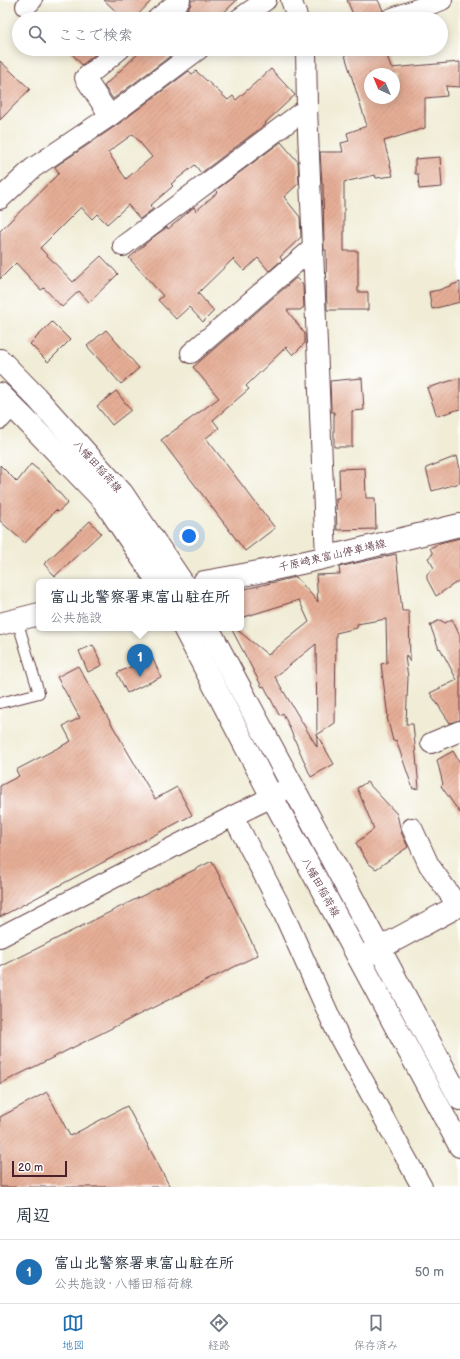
<!DOCTYPE html>
<html lang="ja">
<meta charset="utf-8">
<style>
:root{--surface:#fff;--page:#f2f2f3;--text:#1f2937;--muted:#747a83;--line:#e0e1e3;--accent:#1f6fb2}
body{margin:0;font-family:"Balsamiq Sans","Klee One",sans-serif;background:var(--page);color:var(--text)}
.compass{position:absolute;left:364px;top:68px;width:36px;height:36px;border-radius:50%;background:var(--surface);box-shadow:0 2px 10px #0003;rotate:316deg}
.scale{position:absolute;left:12px;bottom:10px;width:55px;box-sizing:border-box;padding-left:4px;border:2px solid #4a1f2b;border-top:0;font-size:11px;line-height:14px;white-space:nowrap;color:#4a1f2b;-webkit-text-stroke:3px #fff;paint-order:stroke}
.you{position:absolute;left:189px;top:536px;width:14px;height:14px;margin:-10px;border:3px solid #fff;border-radius:50%;background:#1a73e8;box-shadow:0 0 0 6px #1a73e833}
.badge{display:grid;place-items:center;width:26px;height:26px;border-radius:50%;background:var(--accent);color:#fff;font-size:13px;font-weight:700}
.pin{position:absolute;translate:-50% -33px;filter:drop-shadow(0 1px 2px #0008)}
.pin::after{content:'';position:absolute;top:21px;width:14px;height:12px;background:inherit;clip-path:polygon(0 0,100% 0,50% 100%)}
.popup{position:absolute;left:36px;top:579px;width:208px;height:52px;box-sizing:border-box;display:grid;place-content:center;border-radius:6px;background:var(--surface);filter:drop-shadow(0 1px 3px #0005);font-size:13px;white-space:nowrap;color:var(--muted)}
.popup b{font-size:15px;color:var(--text)}
.popup::after{content:'';position:absolute;left:50%;top:100%;margin-left:-8px;border:8px solid transparent;border-top-color:var(--surface)}
.list{margin:0;padding:0;list-style:none}
h2{display:flex;justify-content:space-between;align-items:center;height:52px;margin:0;padding:0 16px;font-size:17px}
h2 small{font-size:13px;font-weight:400;color:var(--muted)}
.list li{display:grid;grid-template-columns:26px 1fr auto;gap:12px;align-items:center;box-sizing:border-box;height:64px;padding:0 16px;border-top:1px solid var(--line)}
.list b{display:block;font-size:15px;white-space:nowrap}
.list p{margin:0;font-size:13px;white-space:nowrap;color:var(--muted)}
.list em{font-size:13px;font-style:normal;color:var(--muted)}
.icon{flex:none;width:22px;height:22px;fill:none;stroke:currentColor;stroke-width:2;stroke-linecap:round;stroke-linejoin:round}
.map{position:relative;flex:none;width:460px;height:1187px;overflow:hidden}
.search{position:absolute;background:var(--surface);box-shadow:0 2px 10px #0003;left:12px;right:12px;top:12px;height:44px;display:flex;align-items:center;gap:10px;box-sizing:border-box;padding:0 14px;border-radius:22px;color:var(--muted);font-size:15px}
.sheet{height:116px;background:var(--surface)}
nav{display:flex;justify-content:space-around;align-items:center;box-sizing:border-box;height:56px;border-top:1px solid var(--line);background:var(--surface);font-size:11px;color:var(--muted)}
nav a{display:grid;justify-items:center;gap:2px}
nav .on{color:var(--accent)}
.map>svg:first-child{display:block}
.building{fill:url(#building-hatch);fill-rule:evenodd}
.lines{fill:none;stroke-linecap:round;stroke-linejoin:round}
.lane-casing{stroke:#633e44;stroke-width:12}
.street-casing{stroke:#633e44;stroke-width:22}
.secondary-casing{stroke:#633e44;stroke-width:24}
.lane{stroke:#fff;stroke-width:10}
.street{stroke:#fff;stroke-width:20}
.secondary{stroke:#fff;stroke-width:22}
.labels{text-anchor:middle;stroke-width:3.5;stroke-linejoin:round;paint-order:stroke}
.street-label{font-size:11px;fill:#4a1f2b;stroke:#fff}
</style>
<div class="map">
<svg width="460" height="1187" viewBox="0 0 460 1187">
<defs>
<pattern id="building-hatch" width="6" height="6" patternUnits="userSpaceOnUse"><rect width="6" height="6" fill="#e5ad95"/><path d="M-1 1l2-2M0 6l6-6M5 7l2-2" fill="none" stroke="#c69481"/></pattern>
</defs>
<rect width="100%" height="100%" fill="#fff"/>
<filter id="ink" filterUnits="userSpaceOnUse"><feTurbulence type="fractalNoise" baseFrequency=".025" numOctaves="2"/><feDisplacementMap in="SourceGraphic" scale="8" xChannelSelector="R" yChannelSelector="G"/><feConvolveMatrix kernelMatrix="1 2 1 2 8 2 1 2 1" color-interpolation-filters="sRGB"/></filter>
<filter id="wash" filterUnits="userSpaceOnUse"><feTurbulence type="fractalNoise" baseFrequency=".012" numOctaves="4" result="noise"/><feDisplacementMap in="SourceGraphic" scale="16" xChannelSelector="R" yChannelSelector="G"/><feGaussianBlur stdDeviation="0.9" result="paint"/><feColorMatrix in="noise" values="0 0 0 0 0 0 0 0 0 0 0 0 0 0 0 0 0 1.4 0 .05"/><feComposite in="paint" operator="in"/></filter>
<g filter="url(#wash)">
<rect width="100%" height="100%" fill="#f0ecd5"/>
<g id="blocks">
<g class="building">
<path d="M104,0H152L134,19H124Z"/>
<path d="M191,0H237L217,19H175L188,9L191,4Z"/>
<path d="M347,0H378L383,10L379,17V19H355Z"/>
<path d="M68,49H102L82,65Z"/>
<path d="M143,49H180L113,99L104,86Z"/>
<path d="M343,49H385L391,68L460,62V87L446,86L447,96L425,98V128L384,141L393,176L376,178L375,175L344,182V251H358V292H368V310H327L326,250H324L323,184H322L320,152H343L341,143L349,141L347,133L367,126ZM370,74H394V98H370Z"/>
<path d="M0,61L30,89L0,120Z"/>
<path d="M271,69L295,95L265,123L266,124L201,173L195,165L171,184L173,186L150,206L153,209L140,219L128,205L107,224L97,214L92,219L81,207L40,248L73,282L101,256L118,274L89,302L79,291L62,307L44,288L41,290L16,263L0,279V231L59,173L55,167L117,125L189,71L192,74L196,71L228,100L233,96L236,100ZM133,134L152,157L126,179L108,152Z"/>
<path d="M281,142L298,162L299,183L284,197L300,217L301,237L280,257L282,260L269,271L258,258L244,271L233,259L198,293L214,311L203,322L189,307L176,319L158,300L163,296L129,258L152,238L167,227L168,229L194,207L196,211L218,192L216,190Z"/>
<path d="M440,157L442,187L419,189L418,174H415V159Z"/>
<path d="M296,278L303,285L304,307L300,310H287L305,334V343L293,355L286,347L246,386L249,389L213,420L219,428L206,438L275,528L245,551L161,440L219,398L193,367Z"/>
<path d="M460,282V302L432,309L429,292L439,290Z"/>
<path d="M52,322L70,340L48,362L30,344Z"/>
<path d="M106,330L139,368L121,384L87,346Z"/>
<path d="M362,378L364,410L352,411V447H334V412H331L330,381Z"/>
<path d="M460,378V409L437,416L427,388Z"/>
<path d="M116,391L131,410L112,425L97,406Z"/>
<path d="M457,456L460,469V483L432,491L426,468Z"/>
<path d="M31,464L42,473L68,503L58,512L56,510L25,543L0,521V465L17,482Z"/>
<path d="M365,468L366,498H375L376,529L337,530L336,499H340L339,469Z"/>
<path d="M90,521L101,533L55,576L44,564Z"/>
<path d="M460,538V580L436,596L427,579V574L434,568L428,558L433,554L430,548L440,543Z"/>
<path d="M396,554L402,611H409L410,662L406,655L405,657L408,677L406,724H413L419,788L413,789L396,740L393,741L387,717H388L381,664L387,663L386,619L357,624V628L336,633L335,723L317,735L334,764L311,777L283,713L279,715L264,686L262,687L231,628H235L268,655L309,622L299,600L241,618V590L296,577L318,602L316,575L340,574L339,567ZM316,644L317,735V747L275,677Z"/>
<path d="M452,619L460,636V720L450,723L430,693L457,680L440,648L439,649L430,625L440,620L445,623Z"/>
<path d="M93,645L102,665L88,672L79,651Z"/>
<path d="M152,657L161,677L127,693L117,673Z"/>
<path d="M78,666L155,799L177,787L192,815L0,917V786L19,776L16,770L71,741L63,726L80,718L57,677Z"/>
<path d="M453,751L460,763V813L441,786L443,784L437,760Z"/>
<path d="M367,782L397,814L401,832L408,847L376,869L368,863L356,843L374,829L357,788Z"/>
<path d="M212,861L258,955L0,1084V967Z"/>
<path d="M47,1092L70,1136L127,1106L170,1187H0V1117Z"/>
</g>
</g>
</g>
<g filter="url(#ink)">
<use href="#blocks" fill-opacity="0" stroke="#633e44" stroke-width="1"/>
<g class="lines">
<defs>
<path id="lane" d="M0,703L39,693L17,620"/>
<g id="street">
<path d="M291,0L298,19"/>
<path d="M26,6L32,0"/>
<path d="M157,19L180,0"/>
<path d="M239,19L266,0"/>
<path d="M390,19L442,0"/>
<path d="M306,49L307,108L326,557"/>
<path d="M110,116L85,78L120,49"/>
<path d="M0,199L33,168L110,116L199,49"/>
<path d="M123,246L307,108"/>
<path d="M191,353L313,248"/>
<path d="M0,419L12,406"/>
<path d="M431,743L460,731"/>
<path d="M293,785L272,797L233,816L281,908L338,1035L422,1187"/>
<path d="M412,828L429,865L458,906"/>
<path d="M0,937L233,816"/>
</g>
<g id="secondary">
<path d="M0,360L36,397L122,493L182,582"/>
<path d="M0,394L24,418L104,501L158,582"/>
<path d="M204,582C290,568 375,545 460,525"/>
<path d="M0,624L39,614"/>
<path d="M184,628L272,797L460,1146"/>
<path d="M208,628L460,1099"/>
<path d="M367,955L460,905"/>
</g>
</defs>
<use href="#lane" class="lane-casing"/>
<use href="#street" class="street-casing"/>
<use href="#secondary" class="secondary-casing"/>
<use href="#lane" class="lane"/>
<use href="#street" class="street"/>
<use href="#secondary" class="secondary"/>
</g>
</g>
<g class="labels">
<g class="street-label">
<text transform="translate(98 466) rotate(48)" y="4">八幡田稲荷線</text>
<text transform="translate(332 555) rotate(-13)" y="4">千原崎東富山停車場線</text>
<text transform="translate(321 887) rotate(61)" y="4">八幡田稲荷線</text>
</g>
</g>
</svg>
<svg class="compass" viewBox="-18 -18 36 36"><path d="M0-13l5 13h-10z" fill="#e53935"/><path d="M0 13l5-13h-10z" fill="#747a83"/></svg>
<div class="scale">20 m</div>
<div class="you"></div>
<div class="pin badge" style="left:140px;top:677px">1</div>
<div class="popup"><b>富山北警察署東富山駐在所</b>公共施設</div>
<div class="search"><svg class="icon" aria-label="search" viewBox="0 0 24 24"><circle cx="10" cy="10" r="6"/><path d="M15 15l6 6"/></svg>ここで検索</div>
</div>
<section class="sheet">
<h2>周辺<small></small></h2>
<ul class="list">
<li><span class="badge">1</span><div><b>富山北警察署東富山駐在所</b><p>公共施設 · 八幡田稲荷線</p></div><em>50 m</em></li>
</ul>
</section>
<nav>
<a class="on"><svg class="icon" aria-label="map" viewBox="0 0 24 24"><path d="M3 6l6-2 6 2 6-2v14l-6 2-6-2-6 2zM9 4v14M15 6v14"/></svg>地図</a>
<a><svg class="icon" aria-label="directions" viewBox="0 0 24 24"><path d="M12 3l9 9-9 9-9-9zM9 14v-3h6M13 9l2 2-2 2"/></svg>経路</a>
<a><svg class="icon" aria-label="saved" viewBox="0 0 24 24"><path d="M7 4h10v16l-5-4-5 4z"/></svg>保存済み</a>
</nav>
